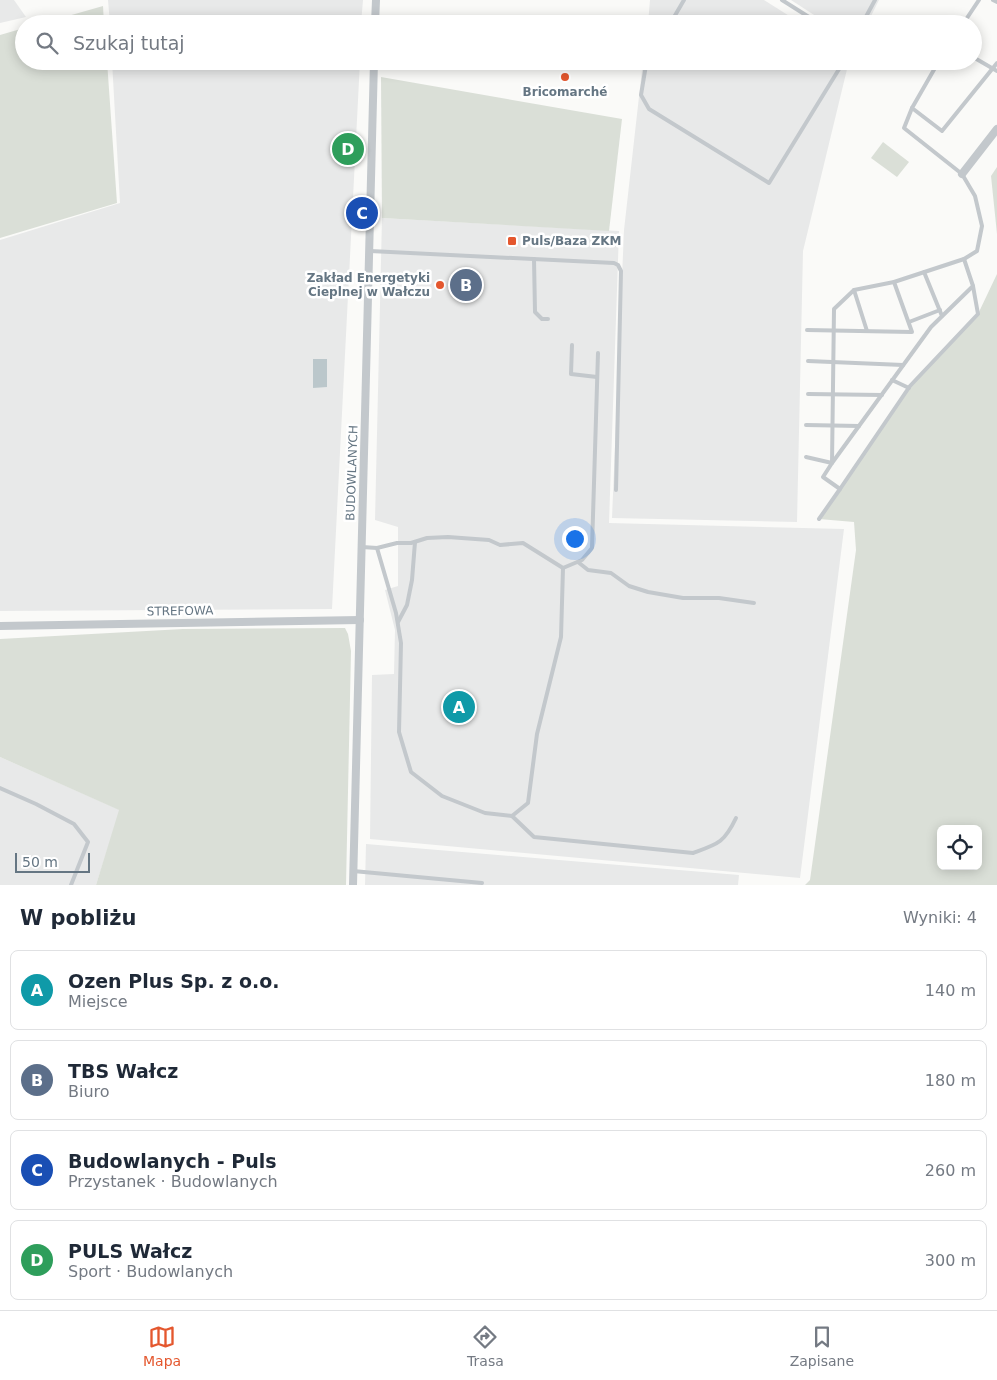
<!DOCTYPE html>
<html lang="pl">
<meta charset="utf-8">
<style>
:root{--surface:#fff;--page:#f6f6f7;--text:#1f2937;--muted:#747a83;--line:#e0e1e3;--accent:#e4572e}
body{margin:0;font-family:"DejaVu Sans",sans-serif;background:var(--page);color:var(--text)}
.controls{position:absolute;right:15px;bottom:15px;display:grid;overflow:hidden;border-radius:8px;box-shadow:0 2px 12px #0003}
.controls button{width:45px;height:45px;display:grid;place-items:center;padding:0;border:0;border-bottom:1px solid var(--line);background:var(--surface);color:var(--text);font:25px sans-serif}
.scale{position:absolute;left:15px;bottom:12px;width:75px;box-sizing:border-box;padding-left:5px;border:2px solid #657683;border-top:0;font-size:14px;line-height:18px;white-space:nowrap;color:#657683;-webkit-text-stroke:4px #fff;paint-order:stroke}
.you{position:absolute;left:574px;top:538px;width:18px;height:18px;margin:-12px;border:4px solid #fff;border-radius:50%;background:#1a73e8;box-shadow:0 0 0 8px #1a73e833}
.badge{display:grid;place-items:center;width:32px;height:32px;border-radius:50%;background:var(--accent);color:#fff;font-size:16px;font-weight:700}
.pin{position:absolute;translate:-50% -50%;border:2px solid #fff;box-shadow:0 1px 5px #0006}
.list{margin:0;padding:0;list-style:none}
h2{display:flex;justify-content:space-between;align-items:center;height:65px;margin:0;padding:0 20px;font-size:21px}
h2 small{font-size:16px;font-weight:400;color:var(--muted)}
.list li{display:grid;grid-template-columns:32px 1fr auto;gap:15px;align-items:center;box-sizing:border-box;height:80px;margin:0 10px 10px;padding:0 10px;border:1px solid var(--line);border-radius:8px}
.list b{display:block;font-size:19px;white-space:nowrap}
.list p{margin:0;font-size:16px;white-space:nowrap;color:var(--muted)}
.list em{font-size:16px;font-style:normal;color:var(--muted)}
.icon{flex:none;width:28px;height:28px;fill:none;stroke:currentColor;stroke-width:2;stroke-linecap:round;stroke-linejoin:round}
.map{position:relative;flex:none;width:997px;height:885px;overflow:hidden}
.search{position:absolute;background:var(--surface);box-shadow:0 2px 12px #0003;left:15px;right:15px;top:15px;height:55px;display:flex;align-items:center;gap:12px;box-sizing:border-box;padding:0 18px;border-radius:28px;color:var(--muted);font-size:19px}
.sheet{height:425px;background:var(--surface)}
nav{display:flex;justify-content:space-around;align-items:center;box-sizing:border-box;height:70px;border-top:1px solid var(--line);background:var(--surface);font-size:14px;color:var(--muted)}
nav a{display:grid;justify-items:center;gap:2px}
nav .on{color:var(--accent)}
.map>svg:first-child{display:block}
.built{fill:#e8e9e9}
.green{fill:#dadfd7;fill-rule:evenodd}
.water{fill:#bbc7cb}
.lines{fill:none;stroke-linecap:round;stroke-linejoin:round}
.lane{stroke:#c3c8cc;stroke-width:4}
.street{stroke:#c3c8cc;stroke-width:8}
.poi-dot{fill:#e4572e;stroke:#fff;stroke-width:2}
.labels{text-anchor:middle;stroke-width:5;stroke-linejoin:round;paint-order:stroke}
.poi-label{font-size:12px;font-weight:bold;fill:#657683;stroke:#fff}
.street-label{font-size:12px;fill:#657683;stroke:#fff}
</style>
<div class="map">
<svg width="997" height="885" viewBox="0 0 997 885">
<rect width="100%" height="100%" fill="#fafaf8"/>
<g class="built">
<path d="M0,0H14L26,17L0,23Z"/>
<path d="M108,0H363L361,24H110Z"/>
<path d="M650,0H764L802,24H648Z"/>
<path d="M791,0H879L867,24H828Z"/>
<path d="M112,61H360L332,609L0,611V240L120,203Z"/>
<path d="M643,61H849L803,251L797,522L612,518L624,230Z"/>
<path d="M382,218L619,231L609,523L844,529L800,878L370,839L372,675L394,674L395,630L385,590L398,586V527L375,520Z"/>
<path d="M0,757L120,810L96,885H0Z"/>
<path d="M366,844L739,875L738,885H365Z"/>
</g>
<g class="green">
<path d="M103,6L104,24H40Z"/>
<path d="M24,28V61H107L117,203L0,238V35Z"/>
<path d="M381,77L622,119L609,231L382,218Z"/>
<path d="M883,142L909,162L897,177L871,158Z"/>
<path d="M997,167V234L991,176Z"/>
<path d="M997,274V885H805L810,880L856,550L854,522L819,519L909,388L978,314ZM941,829H978V866H941Z"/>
<path d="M345,628L348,634L351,651L346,885H96L119,810L0,757V639L183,629Z"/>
</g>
<path class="water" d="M313,359H327V387L313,388Z"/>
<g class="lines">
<g class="lane">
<path d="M782,0L820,24"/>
<path d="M993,0L997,2"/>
<path d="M670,24L684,0"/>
<path d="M862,24L875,0"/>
<path d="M963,24L979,0"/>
<path d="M973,57L997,71"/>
<path d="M648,61L646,65L641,95L649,109L769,183L844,61"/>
<path d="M939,61L912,108L942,131L997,63"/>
<path d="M370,251L614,263L618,265L621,271L616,490"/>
<path d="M534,259L535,312L542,319H548"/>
<path d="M924,272L942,316"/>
<path d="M854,290L867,331"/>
<path d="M909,322L940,310"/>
<path d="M807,330L912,332L894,282"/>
<path d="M572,345L571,374L597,377"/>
<path d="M808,361L903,365"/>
<path d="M892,380L909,388"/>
<path d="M808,394L882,395"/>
<path d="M806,425L859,426"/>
<path d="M806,457L832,463L931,327L973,286L964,259"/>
<path d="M840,489L910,386L978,314L973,286"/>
<path d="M819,519L840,489L823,477L832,463L834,309L854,290L894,282L964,259L977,251L982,226L975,196L962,174L904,128L912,108"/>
<path d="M362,547L377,548L397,543H411L427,538L448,537L489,540L500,545L523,543L563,568"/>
<path d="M377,548L396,613L401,643L399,732L411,772L442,796L485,813L512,816L528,803L537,734L561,637L563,568"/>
<path d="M578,562L588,570L611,573L629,586L648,592L683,598H719L754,603"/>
<path d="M563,568L582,560L592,548L598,353"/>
<path d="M398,622L407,605L412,580L415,542"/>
<path d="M0,788L36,804L74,824L88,842L71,885"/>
<path d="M512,816L534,837L693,853C718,844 724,843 736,818"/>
<path d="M353,871L482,883"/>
</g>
<g class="street">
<path d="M375,24L376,0"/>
<path d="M962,174L997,129"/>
<path d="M0,626L360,620"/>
<path d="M353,885L374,61"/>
</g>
</g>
<g class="poi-dot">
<circle cx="565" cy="77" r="5"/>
<rect x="507" y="236" width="10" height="10" rx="2.5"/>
<circle cx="440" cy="285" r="5"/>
</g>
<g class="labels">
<g class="poi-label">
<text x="565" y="96">Bricomarché</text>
<text x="522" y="245" text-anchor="start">Puls/Baza ZKM</text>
<text x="430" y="282" text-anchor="end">Zakład Energetyki<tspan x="430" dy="14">Cieplnej w Wałczu</tspan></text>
</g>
<g class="street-label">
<text transform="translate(352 473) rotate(-88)" y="4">BUDOWLANYCH</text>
<text transform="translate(180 611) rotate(-1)" y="4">STREFOWA</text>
</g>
</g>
</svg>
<div class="controls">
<button><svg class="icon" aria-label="locate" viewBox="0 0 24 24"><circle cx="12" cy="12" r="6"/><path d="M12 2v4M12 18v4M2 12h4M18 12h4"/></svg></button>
</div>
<div class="scale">50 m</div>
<div class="you"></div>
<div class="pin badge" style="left:459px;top:707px;background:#0f9aa8">A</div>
<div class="pin badge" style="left:466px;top:285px;background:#5c6f8a">B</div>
<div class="pin badge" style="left:362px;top:213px;background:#1a4fb4">C</div>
<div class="pin badge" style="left:348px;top:149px;background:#2e9e5b">D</div>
<div class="search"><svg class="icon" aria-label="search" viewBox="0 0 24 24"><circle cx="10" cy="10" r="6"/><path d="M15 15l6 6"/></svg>Szukaj tutaj</div>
</div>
<section class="sheet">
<h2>W pobliżu<small>Wyniki: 4</small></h2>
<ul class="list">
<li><span class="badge" style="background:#0f9aa8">A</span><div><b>Ozen Plus Sp. z o.o.</b><p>Miejsce</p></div><em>140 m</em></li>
<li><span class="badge" style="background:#5c6f8a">B</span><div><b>TBS Wałcz</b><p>Biuro</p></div><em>180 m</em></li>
<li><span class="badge" style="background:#1a4fb4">C</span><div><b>Budowlanych - Puls</b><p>Przystanek · Budowlanych</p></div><em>260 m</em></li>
<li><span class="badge" style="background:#2e9e5b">D</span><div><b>PULS Wałcz</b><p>Sport · Budowlanych</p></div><em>300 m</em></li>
</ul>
</section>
<nav>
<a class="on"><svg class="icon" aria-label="map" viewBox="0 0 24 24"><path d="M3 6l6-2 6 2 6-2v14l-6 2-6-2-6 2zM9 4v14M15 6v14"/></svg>Mapa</a>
<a><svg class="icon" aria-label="directions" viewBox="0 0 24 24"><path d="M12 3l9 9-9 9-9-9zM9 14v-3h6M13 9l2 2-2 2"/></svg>Trasa</a>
<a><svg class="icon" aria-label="saved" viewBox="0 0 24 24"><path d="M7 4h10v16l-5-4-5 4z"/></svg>Zapisane</a>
</nav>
